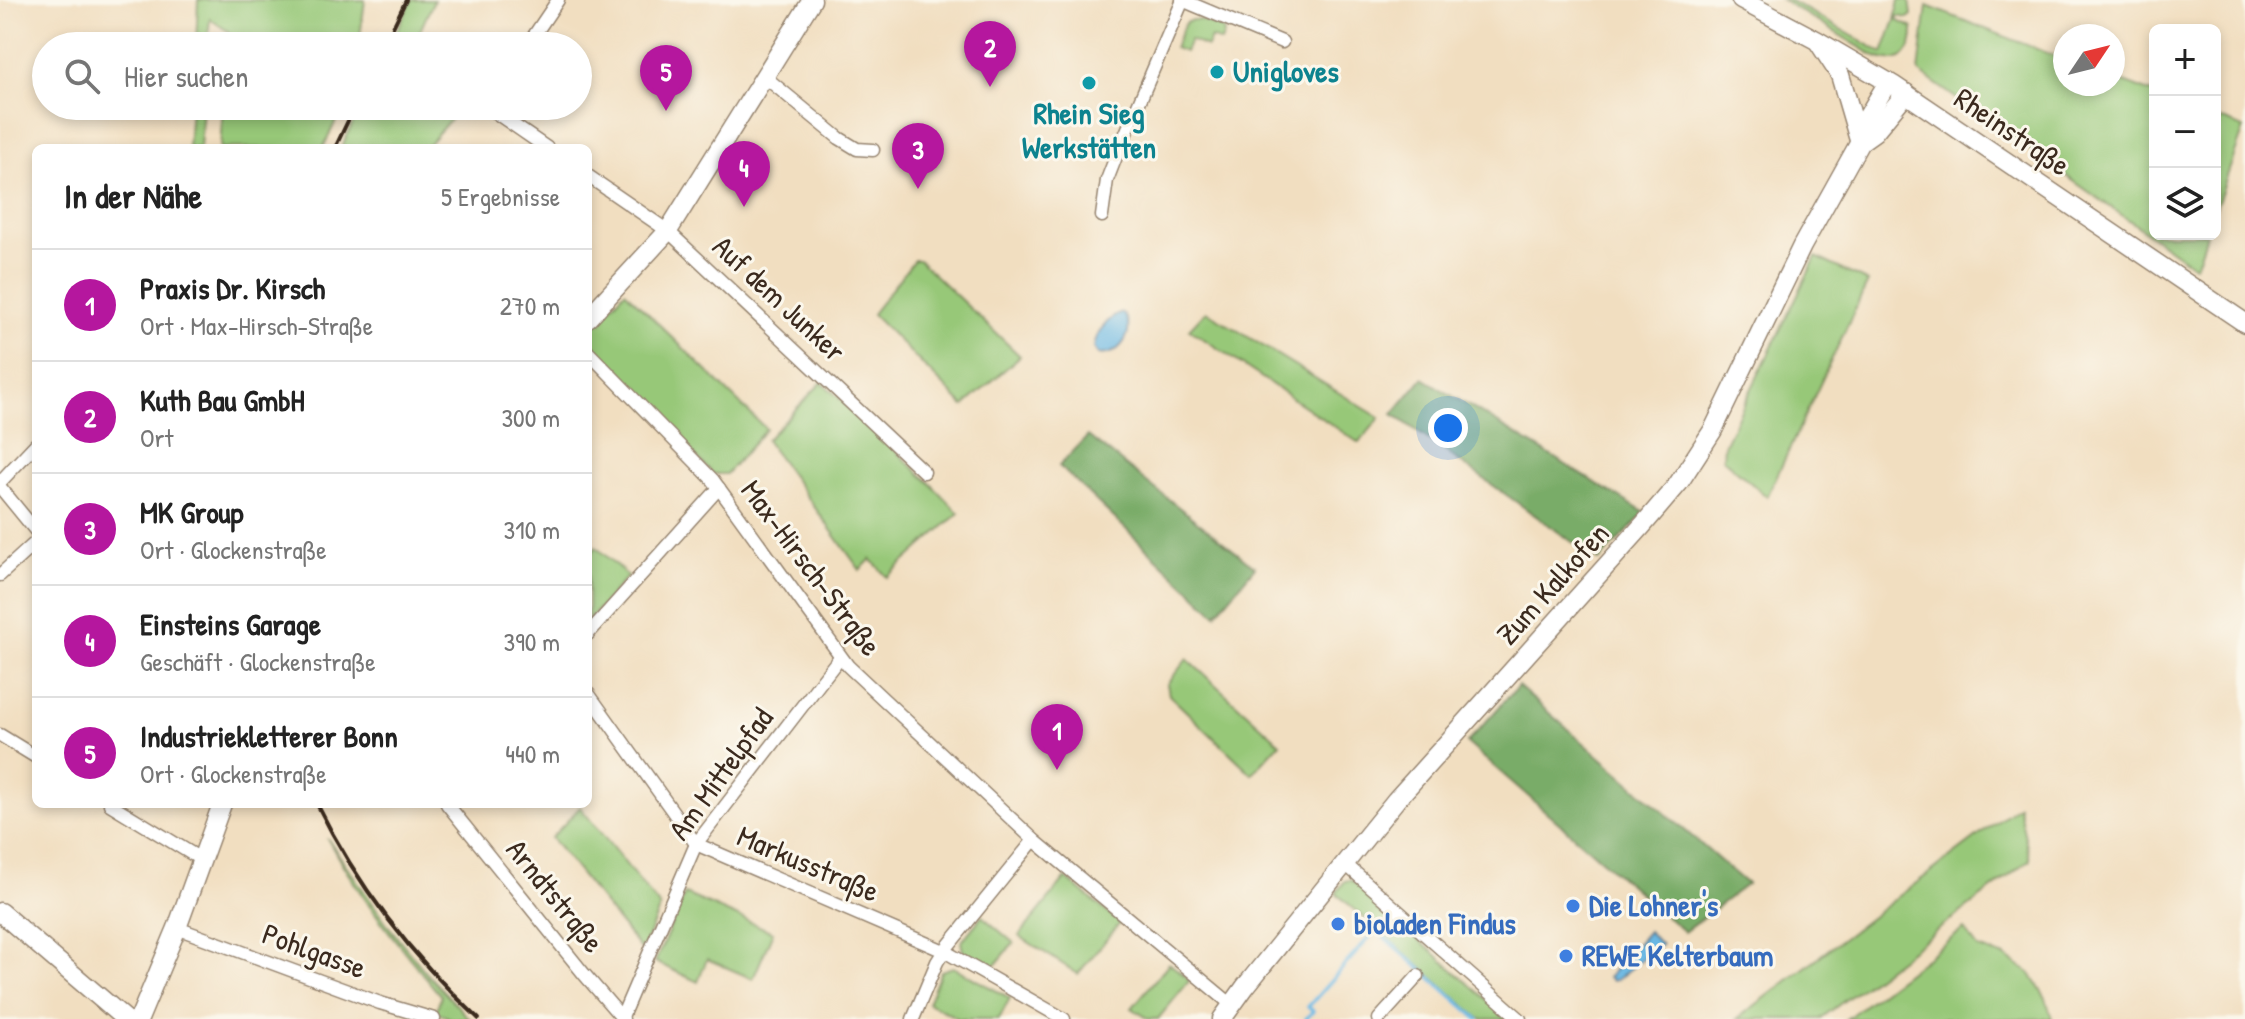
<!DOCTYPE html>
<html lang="de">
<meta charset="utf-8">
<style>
:root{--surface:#fff;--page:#f6f6f6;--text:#222;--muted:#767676;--line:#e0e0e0;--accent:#b5179e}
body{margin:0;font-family:"Patrick Hand",sans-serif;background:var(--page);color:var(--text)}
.controls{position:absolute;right:24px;top:24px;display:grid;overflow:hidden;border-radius:12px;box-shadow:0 4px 12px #0003}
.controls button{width:72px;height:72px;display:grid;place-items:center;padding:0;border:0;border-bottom:2px solid var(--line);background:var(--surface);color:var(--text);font:40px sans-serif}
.compass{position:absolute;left:2053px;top:24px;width:72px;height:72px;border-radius:50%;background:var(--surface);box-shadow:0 4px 12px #0003;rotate:55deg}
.you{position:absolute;left:1448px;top:428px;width:28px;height:28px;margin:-20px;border:6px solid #fff;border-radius:50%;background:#1a73e8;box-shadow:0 0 0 12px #1a73e833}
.badge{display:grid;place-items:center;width:52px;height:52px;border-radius:50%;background:var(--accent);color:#fff;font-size:26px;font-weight:700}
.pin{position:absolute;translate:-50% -66px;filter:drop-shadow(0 2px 4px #0008)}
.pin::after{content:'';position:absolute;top:42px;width:28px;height:24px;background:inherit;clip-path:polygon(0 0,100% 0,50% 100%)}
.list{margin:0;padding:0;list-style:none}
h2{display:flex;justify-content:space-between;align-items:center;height:104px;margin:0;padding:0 32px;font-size:34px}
h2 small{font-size:26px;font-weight:400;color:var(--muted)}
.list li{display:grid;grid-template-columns:52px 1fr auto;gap:24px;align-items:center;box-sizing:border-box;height:112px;padding:0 32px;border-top:2px solid var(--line)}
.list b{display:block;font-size:30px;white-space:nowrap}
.list p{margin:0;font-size:26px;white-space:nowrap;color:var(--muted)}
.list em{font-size:26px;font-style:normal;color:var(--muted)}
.icon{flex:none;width:44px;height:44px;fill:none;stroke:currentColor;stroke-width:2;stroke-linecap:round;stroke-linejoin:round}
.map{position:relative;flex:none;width:2245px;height:1019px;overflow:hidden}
.search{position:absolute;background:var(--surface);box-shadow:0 4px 12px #0003;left:32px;top:32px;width:560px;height:88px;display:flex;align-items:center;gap:20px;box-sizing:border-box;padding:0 28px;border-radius:44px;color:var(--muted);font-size:30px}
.panel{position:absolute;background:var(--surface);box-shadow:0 4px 12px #0003;left:32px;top:144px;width:560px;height:664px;border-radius:12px}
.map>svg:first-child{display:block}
.green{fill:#97c878;stroke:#69794b;stroke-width:2}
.forest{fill:#79ac68;stroke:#5a6b43;stroke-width:2}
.water{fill:#69b7e3;stroke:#527080;stroke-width:2}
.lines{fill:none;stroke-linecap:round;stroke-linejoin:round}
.stream{stroke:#69b7e3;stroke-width:4}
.street-casing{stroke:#96846f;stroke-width:15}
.secondary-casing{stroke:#96846f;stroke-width:21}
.street{stroke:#fff;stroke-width:12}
.secondary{stroke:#fff;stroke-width:18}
.rail{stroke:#3b2a1e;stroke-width:4}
.culture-dot{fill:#0f9aa8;stroke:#fbf7ec;stroke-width:3}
.shop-dot{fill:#3f7fe0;stroke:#fbf7ec;stroke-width:3}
.labels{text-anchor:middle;stroke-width:6;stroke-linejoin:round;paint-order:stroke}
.culture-label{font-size:30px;font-weight:bold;fill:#0d838f;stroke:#fbf7ec;text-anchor:start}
.street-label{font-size:30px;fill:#3b2a1e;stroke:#fbf7ec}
.shop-label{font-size:30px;font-weight:bold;fill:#366cbe;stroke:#fbf7ec;text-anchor:start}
</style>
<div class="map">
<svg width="2245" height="1019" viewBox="0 0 2245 1019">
<rect width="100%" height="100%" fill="#fbf7ec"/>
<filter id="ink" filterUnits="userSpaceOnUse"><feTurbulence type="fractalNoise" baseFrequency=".0125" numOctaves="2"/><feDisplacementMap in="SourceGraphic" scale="16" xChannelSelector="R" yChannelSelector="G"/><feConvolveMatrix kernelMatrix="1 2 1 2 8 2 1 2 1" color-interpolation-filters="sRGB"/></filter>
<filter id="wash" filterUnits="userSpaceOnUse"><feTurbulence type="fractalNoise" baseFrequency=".006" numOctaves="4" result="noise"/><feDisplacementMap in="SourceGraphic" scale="32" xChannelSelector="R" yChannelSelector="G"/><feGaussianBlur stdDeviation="1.8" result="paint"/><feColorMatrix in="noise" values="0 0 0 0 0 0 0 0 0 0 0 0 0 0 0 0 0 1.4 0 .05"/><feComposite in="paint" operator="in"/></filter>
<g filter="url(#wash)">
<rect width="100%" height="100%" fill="#f1dec0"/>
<g class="green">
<path d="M198,0H365L360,37L372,45L228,46L229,32L210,19L207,46H196Z"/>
<path d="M412,0H434L413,46H389Z"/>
<path d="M1782,0H1789L1883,53L1895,20L1899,0H1910L1912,15L1908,18L1898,16L1897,20L1913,28C1914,51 1903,66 1878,58Z"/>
<path d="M1927,6L2065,60V84H2113V78L2155,94V234H2206L2196,264L2194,266L1919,72Z"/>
<path d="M1192,20H1201L1223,29L1224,35L1221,42L1211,38L1207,47L1190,40L1185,52L1174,48L1185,23Z"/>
<path d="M191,106H203L200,148H188Z"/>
<path d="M223,106H343L323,148H220Z"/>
<path d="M361,106H462L425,148H341Z"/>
<path d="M2215,117L2244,128L2215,210Z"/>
<path d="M1816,257L1868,282L1767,497L1723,459L1724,445Z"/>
<path d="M914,260H919L1020,356L964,406L872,314Z"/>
<path d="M625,291L766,429L726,474H713L588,346V332Z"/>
<path d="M1206,311L1380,418L1359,443L1189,329Z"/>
<path d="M822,382L928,481L959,513L887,577L871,559L860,570L766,440Z"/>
<path d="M596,547L628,576L588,621V556Z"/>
<path d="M1187,659L1280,743L1252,774L1169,695L1167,684Z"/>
<path d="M2018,806L2030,860L1820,1019H1737Z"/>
<path d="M580,807L660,907L642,951L551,838Z"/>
<path d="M327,838L390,928L428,975L470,1019H452L436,1012L441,996C399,946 358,895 327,838Z"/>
<path d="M1066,878L1120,923L1078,974L1019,936Z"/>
<path d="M1351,880L1509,1019H1480L1336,893L1345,881Z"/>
<path d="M685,894L773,932L753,979L707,959L698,982L655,962Z"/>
<path d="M982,916L1014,943L991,970L964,956L961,942Z"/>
<path d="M1964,929L1978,948L2005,957L2030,973L2046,998L2052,1019H1846Z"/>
<path d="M1169,963L1190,980L1158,1019H1149L1132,1008Z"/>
<path d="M953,967L1010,998L999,1019H959L928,1003L941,971Z"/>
</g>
<g class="forest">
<path d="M1423,378L1645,513L1599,561L1393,414Z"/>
<path d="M1088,436L1255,567L1216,614L1059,466Z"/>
<path d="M1518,686L1747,884L1684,932L1467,743Z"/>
</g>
<g class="water">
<path d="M1122,313C1139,329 1119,359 1098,354L1094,348C1096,333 1107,318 1122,313Z"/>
<path d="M1648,931L1661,945L1616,980L1612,981L1608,977Z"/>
</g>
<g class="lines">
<path class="stream" d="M1306,1019L1313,1011L1308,1007L1376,930L1478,1019"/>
</g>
</g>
<g filter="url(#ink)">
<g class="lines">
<defs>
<g id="street">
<path d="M1182,0L1282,42"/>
<path d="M527,46L558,0"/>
<path d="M765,77L839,138L857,149L873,150"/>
<path d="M486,106L547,148"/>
<path d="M588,176L668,231L924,472"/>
<path d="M1102,216L1107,180L1117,154L1183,0"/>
<path d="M588,352L713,480L848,666L1034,840L1232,1005"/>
<path d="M0,482L36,444"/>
<path d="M0,487L36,531"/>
<path d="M0,575L36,542"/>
<path d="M588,634L719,488"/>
<path d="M588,693L696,844L944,951L1064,1019"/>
<path d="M0,735L36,757"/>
<path d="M110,804L202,860"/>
<path d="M447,804L584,974L623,1019"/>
<path d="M1343,864L1351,869L1520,1019"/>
<path d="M177,928L380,1003L434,1019"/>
<path d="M621,1019L696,844L840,657"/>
<path d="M913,1019L937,962L944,951L1034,840"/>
<path d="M1379,1019L1418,976"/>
</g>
<g id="secondary">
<path d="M1741,0L1818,41L1893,85L2245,323"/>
<path d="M1819,43L1840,75L1859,140"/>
<path d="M1860,142L1874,132L1906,93"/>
<path d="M588,318L668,231L812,0"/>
<path d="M0,912L125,1019"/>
<path d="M139,1019L177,928L222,804"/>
<path d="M1222,1019L1245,987L1396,800L1643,525L1678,484L1713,430L1802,246L1860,142L1866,119L1888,82"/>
</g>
</defs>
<use href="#street" class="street-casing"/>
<use href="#secondary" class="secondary-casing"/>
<use href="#street" class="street"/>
<use href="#secondary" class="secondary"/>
<g class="rail">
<path d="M384,46L406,0"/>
<path d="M335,148L355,106"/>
<path d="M317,804C357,885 413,958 479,1019"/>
</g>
</g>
</g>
<g class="culture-dot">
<circle cx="1217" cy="72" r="8"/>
<circle cx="1089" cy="83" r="8"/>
</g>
<g class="shop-dot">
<circle cx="1573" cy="906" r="8"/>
<circle cx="1338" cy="924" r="8"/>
<circle cx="1566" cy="956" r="8"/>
</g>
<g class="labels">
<g class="culture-label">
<text x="1233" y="82">Unigloves</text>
<text x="1089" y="124" text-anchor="middle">Rhein Sieg<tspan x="1089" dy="34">Werkstätten</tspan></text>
</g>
<g class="street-label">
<text transform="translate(2012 132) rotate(34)" y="10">Rheinstraße</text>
<text transform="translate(779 299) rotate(43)" y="10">Auf dem Junker</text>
<text transform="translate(811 568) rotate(53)" y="10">Max-Hirsch-Straße</text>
<text transform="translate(1553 584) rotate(-48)" y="10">Zum Kalkofen</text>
<text transform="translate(721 774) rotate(-54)" y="10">Am Mittelpfad</text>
<text transform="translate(808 864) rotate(23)" y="10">Markusstraße</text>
<text transform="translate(555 896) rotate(51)" y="10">Arndtstraße</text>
<text transform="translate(314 951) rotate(20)" y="10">Pohlgasse</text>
</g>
<g class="shop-label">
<text x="1589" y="916">Die Lohner's</text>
<text x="1354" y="934">bioladen Findus</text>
<text x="1582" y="966">REWE Kelterbaum</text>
</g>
</g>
</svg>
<div class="controls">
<button>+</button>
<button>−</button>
<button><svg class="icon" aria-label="layers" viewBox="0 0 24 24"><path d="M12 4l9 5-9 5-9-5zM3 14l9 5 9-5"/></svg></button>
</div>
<svg class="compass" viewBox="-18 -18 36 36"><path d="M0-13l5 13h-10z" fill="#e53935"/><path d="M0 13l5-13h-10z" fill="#767676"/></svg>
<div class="you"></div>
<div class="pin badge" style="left:1057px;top:770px">1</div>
<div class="pin badge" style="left:990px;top:87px">2</div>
<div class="pin badge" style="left:918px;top:189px">3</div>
<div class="pin badge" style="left:744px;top:207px">4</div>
<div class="pin badge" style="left:666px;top:111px">5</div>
<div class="search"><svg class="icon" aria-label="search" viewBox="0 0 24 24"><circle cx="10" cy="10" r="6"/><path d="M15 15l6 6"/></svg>Hier suchen</div>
<section class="panel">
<h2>In der Nähe<small>5 Ergebnisse</small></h2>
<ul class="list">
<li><span class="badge">1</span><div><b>Praxis Dr. Kirsch</b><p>Ort · Max-Hirsch-Straße</p></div><em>270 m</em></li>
<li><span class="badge">2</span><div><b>Kuth Bau GmbH</b><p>Ort</p></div><em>300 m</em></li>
<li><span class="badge">3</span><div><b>MK Group</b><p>Ort · Glockenstraße</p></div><em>310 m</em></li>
<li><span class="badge">4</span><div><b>Einsteins Garage</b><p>Geschäft · Glockenstraße</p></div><em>390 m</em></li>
<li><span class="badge">5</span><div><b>Industriekletterer Bonn</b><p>Ort · Glockenstraße</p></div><em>440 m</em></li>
</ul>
</section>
</div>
